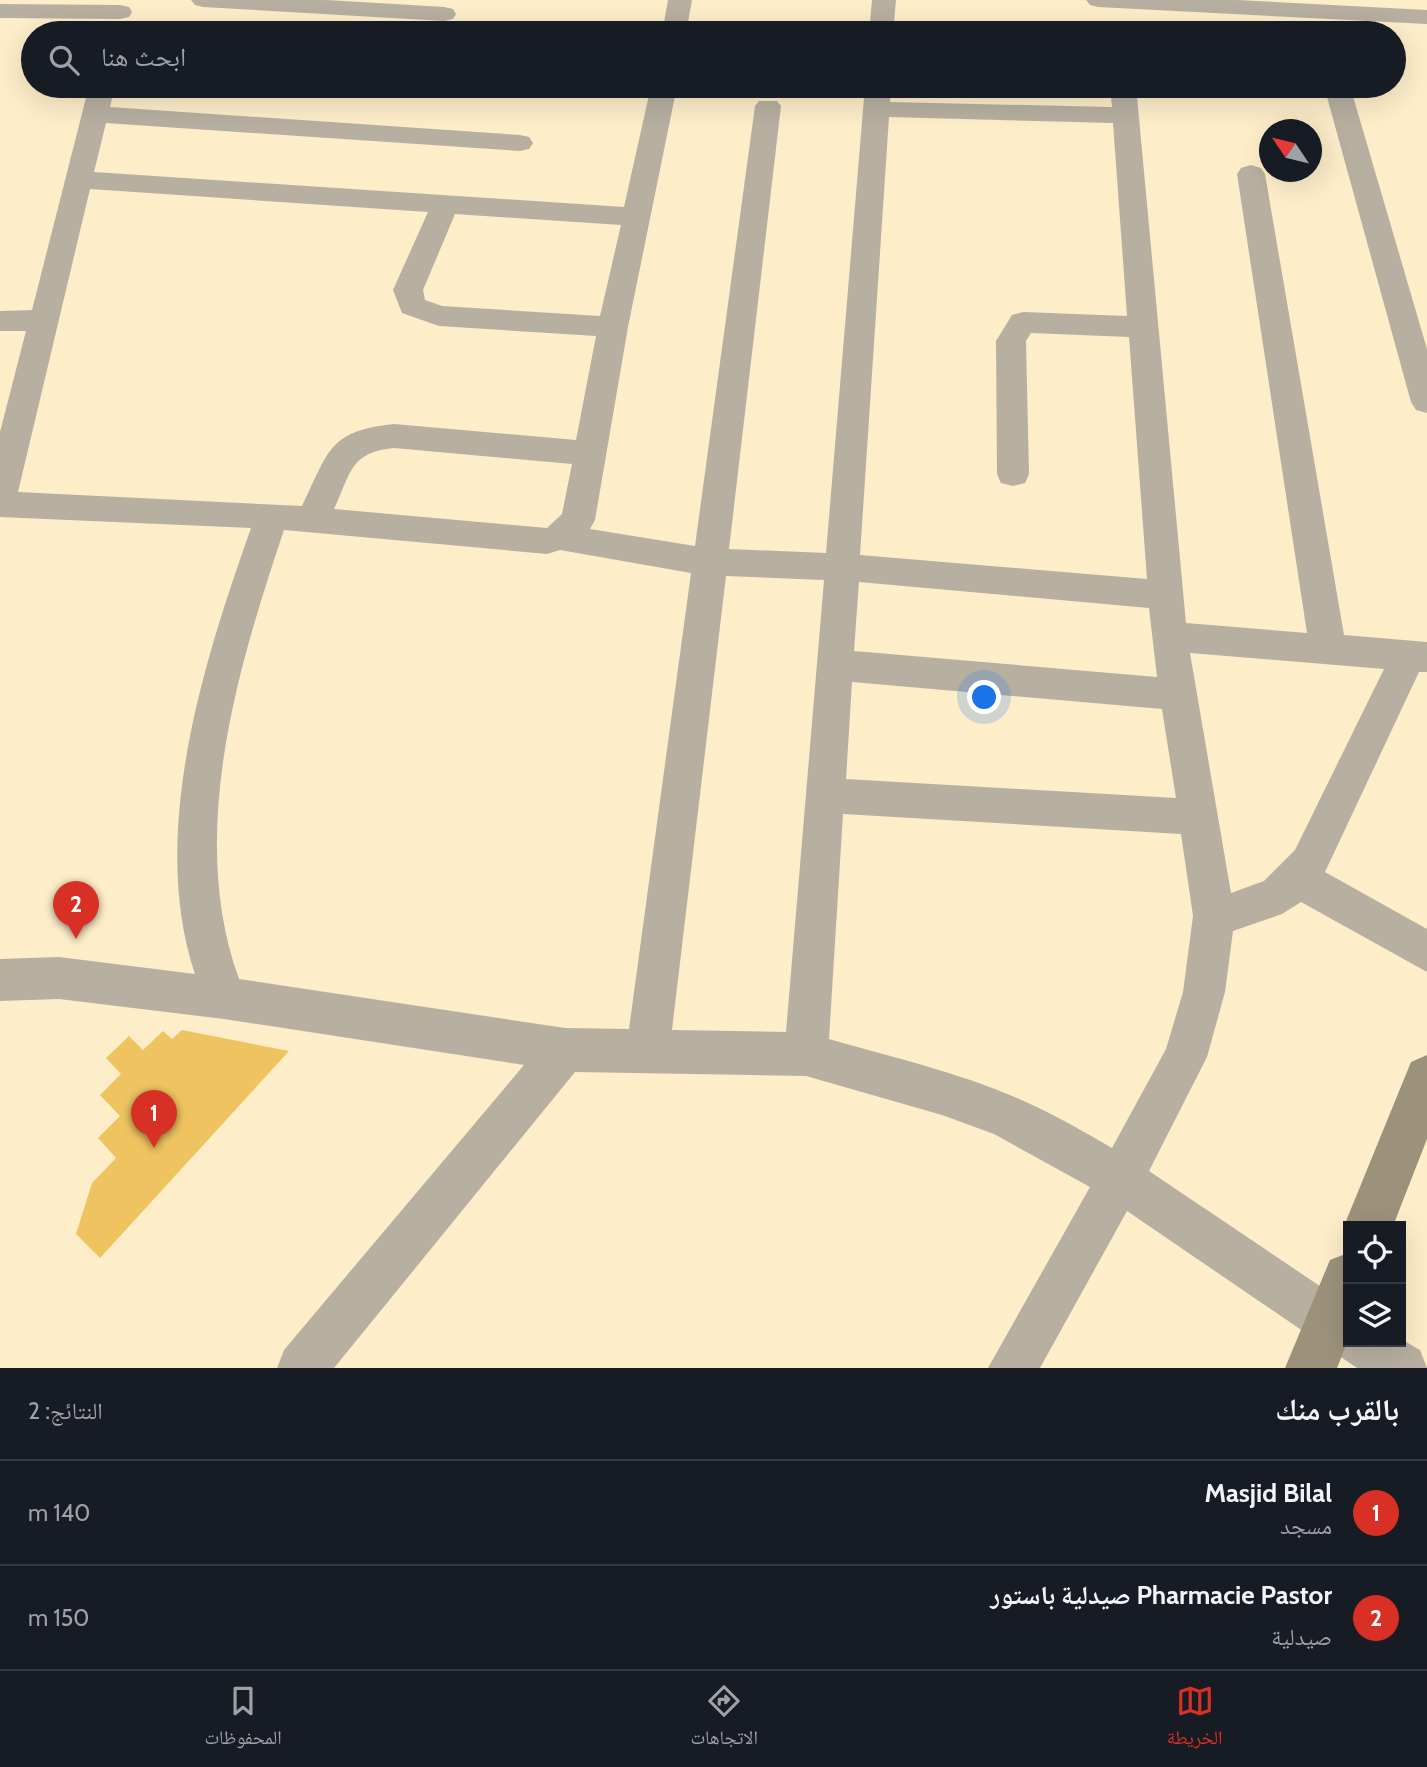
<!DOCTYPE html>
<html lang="ar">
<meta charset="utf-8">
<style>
:root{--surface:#171b24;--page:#20242c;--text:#f1f3f6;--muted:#9ea1a6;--line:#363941;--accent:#d93025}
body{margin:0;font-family:Cabin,"Noto Naskh Arabic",sans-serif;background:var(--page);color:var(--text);direction:rtl}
.controls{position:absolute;right:21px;bottom:21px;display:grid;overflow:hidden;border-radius:0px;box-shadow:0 7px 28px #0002}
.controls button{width:63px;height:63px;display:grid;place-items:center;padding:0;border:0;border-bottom:2px solid var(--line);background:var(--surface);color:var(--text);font:35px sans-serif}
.compass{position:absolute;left:1259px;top:119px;width:63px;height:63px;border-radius:50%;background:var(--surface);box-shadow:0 7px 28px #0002;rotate:305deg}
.you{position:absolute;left:985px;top:698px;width:24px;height:24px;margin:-18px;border:5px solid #fff;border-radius:50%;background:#1a73e8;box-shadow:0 0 0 10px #1a73e833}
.badge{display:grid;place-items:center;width:46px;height:46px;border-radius:50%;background:var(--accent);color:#fff;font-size:23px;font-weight:700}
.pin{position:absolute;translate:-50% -58px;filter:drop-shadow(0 2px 4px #0008)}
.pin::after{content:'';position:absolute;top:37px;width:24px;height:21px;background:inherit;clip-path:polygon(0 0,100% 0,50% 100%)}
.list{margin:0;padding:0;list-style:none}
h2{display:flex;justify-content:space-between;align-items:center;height:91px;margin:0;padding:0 28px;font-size:30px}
h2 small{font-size:23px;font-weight:400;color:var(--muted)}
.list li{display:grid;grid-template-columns:46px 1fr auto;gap:21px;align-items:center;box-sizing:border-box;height:105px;padding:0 28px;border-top:2px solid var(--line)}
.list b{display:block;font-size:26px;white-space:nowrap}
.list p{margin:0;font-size:23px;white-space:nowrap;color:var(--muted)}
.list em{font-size:23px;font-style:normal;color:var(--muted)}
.icon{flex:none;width:38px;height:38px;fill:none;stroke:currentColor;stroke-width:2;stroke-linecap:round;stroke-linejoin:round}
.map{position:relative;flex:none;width:1427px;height:1368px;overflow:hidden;direction:ltr}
.search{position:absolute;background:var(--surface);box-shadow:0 7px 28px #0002;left:21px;right:21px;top:21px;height:77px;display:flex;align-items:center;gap:18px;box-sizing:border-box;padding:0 24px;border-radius:38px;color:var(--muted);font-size:26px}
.sheet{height:301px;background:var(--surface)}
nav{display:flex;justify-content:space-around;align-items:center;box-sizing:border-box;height:98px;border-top:2px solid var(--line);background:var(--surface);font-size:19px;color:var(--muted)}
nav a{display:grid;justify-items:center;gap:4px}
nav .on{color:var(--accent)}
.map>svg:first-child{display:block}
.building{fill:#efc460}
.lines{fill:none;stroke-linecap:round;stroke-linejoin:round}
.street{fill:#b7b0a1;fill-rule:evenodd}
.secondary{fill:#9c927c;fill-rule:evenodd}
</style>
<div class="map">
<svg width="1427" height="1368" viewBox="0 0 1427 1368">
<rect width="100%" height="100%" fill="#fdedc9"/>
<path class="building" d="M182,1030L289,1051L100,1258L76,1234L92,1183L116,1158L98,1138L120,1116L100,1095L121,1074L106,1058L129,1036L143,1050L163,1031L172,1039Z"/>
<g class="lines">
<g class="street">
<path d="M191,0H327L444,7L453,9L456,14L453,19L444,21L203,7L195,5Z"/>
<path d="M668,0H692L686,33H662Z"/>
<path d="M872,0H896L893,33H869Z"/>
<path d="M1086,0H1238L1427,10V24L1098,7L1090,5Z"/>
<path d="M0,4L120,5L129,7L132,12L129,17L120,19L0,18Z"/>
<path d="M89,86H115L110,107L520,135L529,137L533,143L529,149L520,151L106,123L94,172L624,207L651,86H677L628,327L595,520L590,529L695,546L755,106L759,101H777L781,106L729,549L826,553L865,86H891L890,102L1112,107L1110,86H1136L1186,623L1307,633L1237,174L1241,168L1251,165L1261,168L1265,174L1344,635L1427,642V672H1419L1325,872L1427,929V972L1301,902L1282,914L1233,931L1225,992L1207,1057L1149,1171L1348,1305V1342H1401V1339L1420,1350L1427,1368H1357L1127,1211L1040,1368H988L1090,1187L994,1134L942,1115L806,1076L575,1072L334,1368H277L284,1350L524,1065L224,1019L59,999L0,1001V959L59,957L195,974C148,834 204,661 251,528L0,517V432L26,331H0V311L32,310ZM889,117L1113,123L1127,316L1023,312L1012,315L996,341L997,474L1001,483L1013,486L1025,483L1029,474L1026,341L1031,333L1129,337L1147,579L860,555ZM90,189L428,212L393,290L402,313L439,326L596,336L576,440L394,424C328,431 329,451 302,506L18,492ZM455,214L621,225L600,316L442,306L425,300L423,290ZM394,448L572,464L562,514L547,528L334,509C351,473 350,452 394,448ZM284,530L547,554L560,550L691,573L629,1029L565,1028L239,979C187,835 237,670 284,530ZM726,576L824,580L786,1032L672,1030ZM859,582L1149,608L1157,677L854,651ZM1190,653L1384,669L1295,850L1264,881L1231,893ZM852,682L1162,709L1176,798L846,779ZM843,814L1181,834L1193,916L1183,992L1166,1049L1112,1148C1081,1130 1050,1112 1017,1098C957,1072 892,1057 829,1039Z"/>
<path d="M1324,86H1350L1427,349V413L1416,410L1411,402Z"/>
</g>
<g class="secondary">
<path d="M1427,1055V1139L1393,1226H1348V1235L1344,1226L1411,1062Z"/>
<path d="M1348,1253V1340L1337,1368H1285L1330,1260Z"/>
</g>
</g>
</svg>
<div class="controls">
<button><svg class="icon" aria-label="locate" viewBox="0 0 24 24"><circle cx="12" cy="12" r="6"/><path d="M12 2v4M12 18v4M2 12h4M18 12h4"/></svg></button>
<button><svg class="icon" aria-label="layers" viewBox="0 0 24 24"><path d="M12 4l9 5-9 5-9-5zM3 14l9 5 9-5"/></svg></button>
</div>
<svg class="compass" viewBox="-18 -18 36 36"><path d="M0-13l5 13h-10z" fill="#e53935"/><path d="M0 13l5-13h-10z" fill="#9ea1a6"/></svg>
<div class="you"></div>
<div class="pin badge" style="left:154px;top:1148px">1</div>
<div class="pin badge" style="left:76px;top:939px">2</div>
<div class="search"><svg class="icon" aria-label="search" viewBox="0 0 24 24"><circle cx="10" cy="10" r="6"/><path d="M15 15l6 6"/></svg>ابحث هنا</div>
</div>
<section class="sheet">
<h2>بالقرب منك<small>النتائج: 2</small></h2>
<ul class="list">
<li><span class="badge">1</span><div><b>Masjid Bilal</b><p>مسجد</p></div><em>140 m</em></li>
<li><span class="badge">2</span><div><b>Pharmacie Pastor صيدلية باستور</b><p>صيدلية</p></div><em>150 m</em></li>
</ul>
</section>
<nav>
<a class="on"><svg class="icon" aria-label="map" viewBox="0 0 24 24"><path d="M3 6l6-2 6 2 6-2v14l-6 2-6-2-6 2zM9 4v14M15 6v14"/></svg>الخريطة</a>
<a><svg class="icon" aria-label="directions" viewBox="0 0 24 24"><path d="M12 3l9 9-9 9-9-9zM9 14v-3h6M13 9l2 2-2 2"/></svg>الاتجاهات</a>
<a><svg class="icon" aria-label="saved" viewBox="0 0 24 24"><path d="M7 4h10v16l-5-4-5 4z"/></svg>المحفوظات</a>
</nav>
